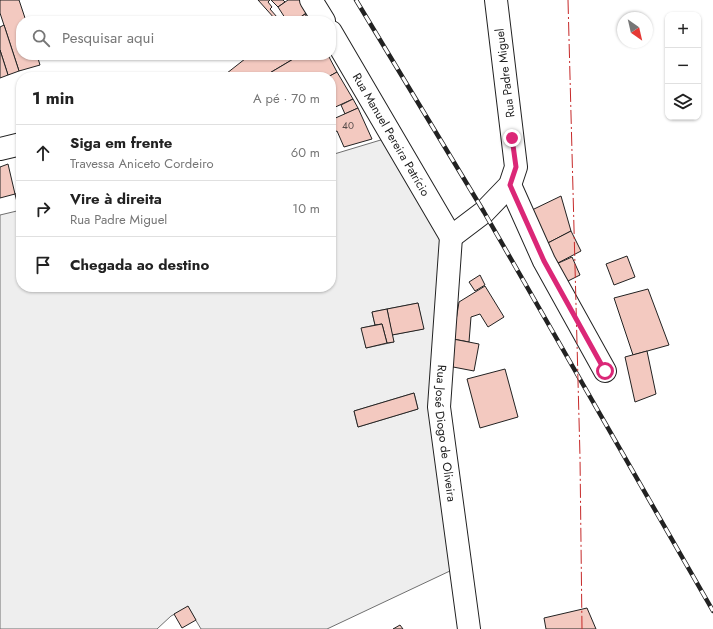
<!DOCTYPE html>
<html lang="pt">
<meta charset="utf-8">
<style>
:root{--surface:#fff;--page:#f2f2f2;--text:#222;--muted:#767676;--line:#e0e0e0}
body{margin:0;font-family:Jost,sans-serif;background:var(--page);color:var(--text)}
.controls{position:absolute;right:12px;top:12px;display:grid;overflow:hidden;border-radius:8px;box-shadow:0 1px 3px #0004}
.controls button{width:36px;height:36px;display:grid;place-items:center;padding:0;border:0;border-bottom:1px solid var(--line);background:var(--surface);color:var(--text);font:20px sans-serif}
.compass{position:absolute;left:617px;top:12px;width:36px;height:36px;border-radius:50%;background:var(--surface);box-shadow:0 1px 3px #0004;rotate:146deg}
.stop{position:absolute;width:12px;height:12px;margin:-9px;border:3px solid #db2777;border-radius:50%;background:#fff}
.stop.end{background:#db2777;border-color:#fff;box-shadow:0 1px 4px #0008}
.list{margin:0;padding:0;list-style:none}
h2{display:flex;justify-content:space-between;align-items:center;height:52px;margin:0;padding:0 16px;font-size:17px}
h2 small{font-size:13px;font-weight:400;color:var(--muted)}
.list li{display:grid;grid-template-columns:26px 1fr auto;gap:12px;align-items:center;box-sizing:border-box;height:56px;padding:0 16px;border-top:1px solid var(--line)}
.list b{display:block;font-size:15px;white-space:nowrap}
.list p{margin:0;font-size:13px;white-space:nowrap;color:var(--muted)}
.list em{font-size:13px;font-style:normal;color:var(--muted)}
.icon{flex:none;width:22px;height:22px;fill:none;stroke:currentColor;stroke-width:2;stroke-linecap:round;stroke-linejoin:round}
.map{position:relative;flex:none;width:713px;height:629px;overflow:hidden}
.search{position:absolute;background:var(--surface);box-shadow:0 1px 3px #0004;left:16px;top:16px;width:320px;height:44px;display:flex;align-items:center;gap:10px;box-sizing:border-box;padding:0 14px;border-radius:16px;color:var(--muted);font-size:15px}
.panel{position:absolute;background:var(--surface);box-shadow:0 1px 3px #0004;left:16px;top:72px;width:320px;height:220px;border-radius:16px}
.map>svg:first-child{display:block}
.green{fill:#eee;stroke:#6f6f6f;fill-rule:evenodd}
.building{fill:#f3c9c0;stroke:#222}
.lines{fill:none;stroke-linecap:round;stroke-linejoin:round}
.minor-casing{stroke:#222;stroke-width:24}
.minor{stroke:#fff;stroke-width:22}
.rail-casing{stroke:#222;stroke-width:4.5}
.rail{stroke:#fff;stroke-width:3;stroke-dasharray:9;stroke-linecap:butt}
.power{stroke:#c62828;stroke-width:1;stroke-dasharray:14 3 2 3;stroke-linecap:butt}
.route{stroke:#db2777;stroke-width:5}
.labels{text-anchor:middle;stroke-width:3;stroke-linejoin:round;paint-order:stroke}
.number-label{font-size:10px;fill:#564c4a}
.street-label{font-size:12px;fill:#222;stroke:#fff}
</style>
<div class="map">
<svg width="713" height="629" viewBox="0 0 713 629">
<rect width="100%" height="100%" fill="#fff"/>
<path class="green" d="M384,139L443,242L452,570L327,629H201L188,607L171,616L157,629H0V215L21,210V287H331V155ZM418,303L423,329L392,335L394,342L366,348L362,328L375,325L372,312ZM414,393L418,409L358,427L354,411Z"/>
<g class="building">
<path d="M0,0H19L26,21H21V55H37L40,65L19,71L0,13Z"/>
<path d="M258,0H270L268,2L272,7L270,9L277,17L275,19Z"/>
<path d="M271,0H283L285,2L278,7Z"/>
<path d="M288,0H302L309,11L295,21H287L278,7Z"/>
<path d="M305,14L309,21H295Z"/>
<path d="M285,17L287,21H279Z"/>
<path d="M4,25L19,71L8,75L0,50V27Z"/>
<path d="M0,50L8,75L0,78Z"/>
<path d="M250,55H300L263,77H222Z"/>
<path d="M300,55H328L337,72L328,77H263Z"/>
<path d="M337,72L353,99L331,109V77H328Z"/>
<path d="M353,99L358,108L345,114L341,105Z"/>
<path d="M358,108L372,139L344,147L337,131L331,133V120Z"/>
<path d="M8,164L15,194L0,198V167Z"/>
<path d="M21,192V210H19L15,194Z"/>
<path d="M561,196L571,231L544,245L532,210Z"/>
<path d="M571,231L581,251L554,265L544,245Z"/>
<path d="M627,256L635,277L614,285L606,264Z"/>
<path d="M572,257L580,275L562,284L554,265Z"/>
<path d="M480,275L485,285L475,291L469,282Z"/>
<path d="M485,286L504,317L488,327L480,314L471,317L469,342L453,339L459,302Z"/>
<path d="M648,289L669,345L633,355L614,298Z"/>
<path d="M418,303L424,329L392,335L387,309Z"/>
<path d="M387,309L394,342L387,343L382,324L375,325L372,312Z"/>
<path d="M382,324L387,343L366,348L361,328Z"/>
<path d="M453,339L479,344L474,371L448,366Z"/>
<path d="M647,351L656,394L635,402L625,357Z"/>
<path d="M505,369L518,417L480,428L467,379Z"/>
<path d="M414,393L418,409L358,427L354,411Z"/>
<path d="M188,606L196,620L182,628L174,614Z"/>
<path d="M587,608L596,629H546L544,618Z"/>
<path d="M400,625L403,629H393Z"/>
</g>
<g class="lines">
<defs>
<g id="minor">
<path d="M311,0L324,21"/>
<path id="s1" d="M331,32L451,237"/>
<path d="M0,149L21,144"/>
<path d="M510,185L544,261L605,371"/>
<path id="s2" d="M451,237L439,407L469,629"/>
<path d="M451,237L484,212L510,185L516,167L496,0"/>
</g>
</defs>
<use href="#minor" class="minor-casing"/>
<use href="#minor" class="minor"/>
<defs>
<path id="rail" d="M356,0L484,212L713,611"/>
</defs>
<use href="#rail" class="rail-casing"/>
<use href="#rail" class="rail"/>
<path class="power" d="M568,0L580,457L582,629"/>
</g>
<g class="lines">
<path class="route" d="M512,138L516,167L510,185L544,261L605,371"/>
</g>
<g class="labels">
<g class="number-label">
<text x="348" y="129">40</text>
</g>
<g class="street-label">
<text transform="translate(505 73) rotate(-97)" y="4">Rua Padre Miguel</text>
<text dy="4" stroke="none"><textPath href="#s1" startOffset="119">Rua Manuel Pereira Patrício</textPath></text>
<text dy="4" stroke="none"><textPath href="#s2" startOffset="197">Rua José Diogo de Oliveira</textPath></text>
</g>
</g>
</svg>
<div class="controls">
<button>+</button>
<button>−</button>
<button><svg class="icon" aria-label="layers" viewBox="0 0 24 24"><path d="M12 4l9 5-9 5-9-5zM3 14l9 5 9-5"/></svg></button>
</div>
<svg class="compass" viewBox="-18 -18 36 36"><path d="M0-13l5 13h-10z" fill="#e53935"/><path d="M0 13l5-13h-10z" fill="#767676"/></svg>
<div class="stop" style="left:605px;top:371px"></div>
<div class="stop end" style="left:512px;top:138px"></div>
<div class="search"><svg class="icon" aria-label="search" viewBox="0 0 24 24"><circle cx="10" cy="10" r="6"/><path d="M15 15l6 6"/></svg>Pesquisar aqui</div>
<section class="panel">
<h2>1 min<small>A pé · 70 m</small></h2>
<ul class="list">
<li><svg class="icon" aria-label="ahead" viewBox="0 0 24 24"><path d="M12 20V5M6 11l6-6 6 6"/></svg><div><b>Siga em frente</b><p>Travessa Aniceto Cordeiro</p></div><em>60 m</em></li>
<li><svg class="icon" aria-label="right" viewBox="0 0 24 24"><path d="M7 20v-9h11M14 6l5 5-5 5"/></svg><div><b>Vire à direita</b><p>Rua Padre Miguel</p></div><em>10 m</em></li>
<li><svg class="icon" aria-label="arrive" viewBox="0 0 24 24"><path d="M6 21V4h12l-3 4 3 4H6"/></svg><div><b>Chegada ao destino</b></div></li>
</ul>
</section>
</div>
